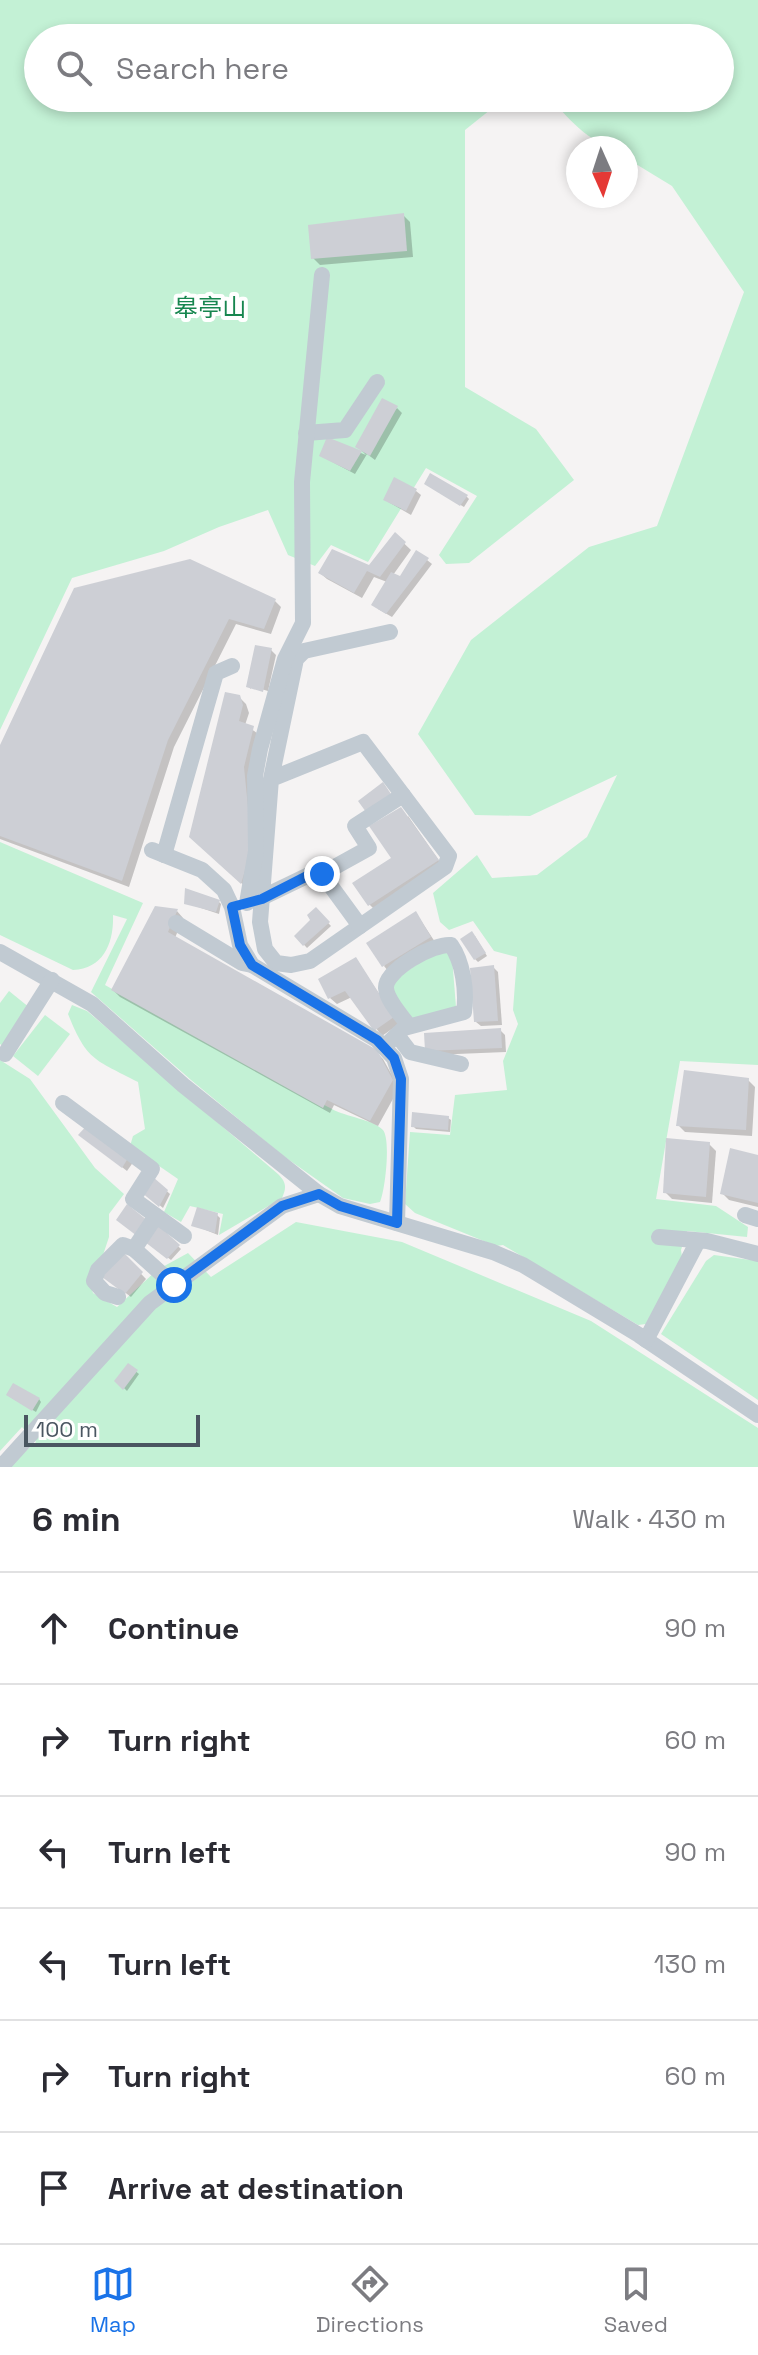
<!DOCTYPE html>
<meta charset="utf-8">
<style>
:root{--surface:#fff;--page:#f7f7f7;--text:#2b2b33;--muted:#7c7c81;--line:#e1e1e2;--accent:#1a73e8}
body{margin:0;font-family:"Space Grotesk","Noto Sans SC",sans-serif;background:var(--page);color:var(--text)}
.compass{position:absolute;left:566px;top:136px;width:72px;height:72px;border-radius:50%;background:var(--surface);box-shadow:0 4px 12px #0003;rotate:177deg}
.scale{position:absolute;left:24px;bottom:20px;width:176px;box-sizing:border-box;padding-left:8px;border:4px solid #4a5661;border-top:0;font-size:22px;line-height:28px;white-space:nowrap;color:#4a5661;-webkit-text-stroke:6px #fff;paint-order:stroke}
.stop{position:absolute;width:24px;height:24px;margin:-18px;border:6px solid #1a73e8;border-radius:50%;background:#fff}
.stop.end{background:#1a73e8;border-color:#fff;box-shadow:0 2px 8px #0008}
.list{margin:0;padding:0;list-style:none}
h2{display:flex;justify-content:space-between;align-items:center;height:104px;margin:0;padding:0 32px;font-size:34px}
h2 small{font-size:26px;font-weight:400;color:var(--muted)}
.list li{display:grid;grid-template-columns:52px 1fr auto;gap:24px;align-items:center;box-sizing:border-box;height:112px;padding:0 32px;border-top:2px solid var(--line)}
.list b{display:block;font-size:30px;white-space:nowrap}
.list em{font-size:26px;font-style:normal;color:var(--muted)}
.icon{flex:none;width:44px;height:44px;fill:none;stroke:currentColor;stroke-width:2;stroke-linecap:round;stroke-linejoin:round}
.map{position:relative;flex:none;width:758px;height:1467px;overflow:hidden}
.search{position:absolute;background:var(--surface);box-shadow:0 4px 12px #0003;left:24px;right:24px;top:24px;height:88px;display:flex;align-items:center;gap:20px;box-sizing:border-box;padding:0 28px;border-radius:44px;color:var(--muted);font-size:30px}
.sheet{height:776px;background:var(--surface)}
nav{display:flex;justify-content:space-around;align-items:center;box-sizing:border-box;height:112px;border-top:2px solid var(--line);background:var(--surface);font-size:22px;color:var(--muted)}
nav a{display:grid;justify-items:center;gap:4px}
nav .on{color:var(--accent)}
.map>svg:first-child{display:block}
.green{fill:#c3f1d5}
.shadow{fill:#0003}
.building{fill:#cdcfd5}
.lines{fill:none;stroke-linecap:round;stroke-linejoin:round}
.minor{stroke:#c1cad2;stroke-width:16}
.route{stroke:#1a73e8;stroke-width:10}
.labels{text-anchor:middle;stroke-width:8;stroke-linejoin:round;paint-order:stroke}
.park-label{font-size:24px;fill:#17864f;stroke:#fff}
</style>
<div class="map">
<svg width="758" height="1467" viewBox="0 0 758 1467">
<rect width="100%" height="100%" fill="#f5f3f3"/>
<g class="green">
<path d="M0,0H758V1065L680,1061L656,1199L716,1206L748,1227L747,1237L687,1231L681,1250L682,1257L646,1324L638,1325L503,1245L496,1246L415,1213L405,1204L410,1132L450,1135L455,1095L507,1090L503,1061L518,1024L513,1010L517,957L494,951L473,921L449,930L440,922L433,893L477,855L492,878L537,875L587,837L617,775L530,816L475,815L418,734L471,640L589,547L657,526L744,292L672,186L626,158V148C592,148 572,122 550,98H720V38H38V98H505L465,130V387L536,429L574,480L469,563L446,564L439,555L477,496L426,468L368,562L331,545L315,566L288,555L268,510L219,527L164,551L72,578L0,730Z"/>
<path d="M0,842L143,903L105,985C180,1027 255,1070 332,1109C346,1117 372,1119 383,1130C391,1140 385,1191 380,1202L370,1204L343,1198L282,1155L191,1080L91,992L127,919L113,915C114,942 104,969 73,970L0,935Z"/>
<path d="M445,951L452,957L456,1007L413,1019L393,993L394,980L434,953Z"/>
<path d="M9,991L30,1008L3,1046L0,1044V1003Z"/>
<path d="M72,1005L87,1011L278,1174C286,1182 287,1187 282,1198L219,1235L223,1214L190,1206L181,1222L164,1212L178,1179L130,1146L133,1136L145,1129L138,1082C94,1059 87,1061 68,1014Z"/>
<path d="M45,1015L70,1034L38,1076L13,1056Z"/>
<path d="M0,1060L30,1079L95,1168L124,1194L109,1214V1237L103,1255L88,1275L93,1293L117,1307L157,1270L188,1253L211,1277L296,1222L402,1242L591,1321L758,1428V1467H8L36,1442L22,1427L0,1451Z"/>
<path d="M714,1255L758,1261V1400L661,1334L706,1261Z"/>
</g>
<g class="shadow">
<path d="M403,215L410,222L413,257L320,265L313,258Z"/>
<path d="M397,408L402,413L375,460L367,454L355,474L321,456L328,440L366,455L358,447Z"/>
<path d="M429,486L467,497L469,499L464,507Z"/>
<path d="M416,491L421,495L411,515L385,500Z"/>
<path d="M395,535L411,550L393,575L401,578L427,560L432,564L392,617L378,609L387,582L374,577L362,598L327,579L320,573L370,567Z"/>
<path d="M76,590L274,600L281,607L271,634L236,624L174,747L129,887L0,839V750Z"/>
<path d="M271,650L276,655L268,691L251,686V689L248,686Z"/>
<path d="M239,697L246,704L249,713L245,725L260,735L248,889L198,844Z"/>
<path d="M408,816L444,868L376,911L369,904L394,859Z"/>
<path d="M218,901L221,904L219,914L186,903Z"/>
<path d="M316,910L331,926L307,948L296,936L312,921Z"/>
<path d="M177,911L183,918L175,938L376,1052L383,1059L399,1088L378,1126L334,1105L330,1113L120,997L113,990Z"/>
<path d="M416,913L435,942L388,971L384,966Z"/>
<path d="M475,936L487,956L478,962L475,959Z"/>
<path d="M356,959L399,1024L382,1036L352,997L337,1004L330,998Z"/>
<path d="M493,967L498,972L502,1025L481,1026L476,1022Z"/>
<path d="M500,1030L505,1035L506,1052L432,1055L426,1035Z"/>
<path d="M748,1080L755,1087L752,1136L685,1132L678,1125Z"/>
<path d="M448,1118L451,1120L450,1132L416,1129L413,1126Z"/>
<path d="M86,1139L134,1161L127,1171Z"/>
<path d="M709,1144L716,1151L712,1203L672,1199L665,1192Z"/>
<path d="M758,1157V1207L729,1200L722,1193Z"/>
<path d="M153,1179L170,1194L163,1208L144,1192Z"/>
<path d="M217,1215L220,1218L218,1235L193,1225Z"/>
<path d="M158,1228L181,1249L171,1260L150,1244Z"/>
<path d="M123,1255L146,1279L131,1297L110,1281Z"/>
<path d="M129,1366L139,1374L127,1391L116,1380Z"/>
<path d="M12,1398L39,1399L41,1402L36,1412Z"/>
</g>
<g class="building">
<path d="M404,213L407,251L311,259L308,225Z"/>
<path d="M382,398L398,406L370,456L355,447Z"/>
<path d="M327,437L362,451L350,471L319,456Z"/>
<path d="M430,473L468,495L460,506L424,484Z"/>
<path d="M394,477L417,489L406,511L383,500Z"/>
<path d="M395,532L406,542L380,577L367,571L354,593L318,573L332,549L369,565Z"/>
<path d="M416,550L429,558L386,614L371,605L391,572L400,576Z"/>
<path d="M190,559L276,599L264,629L229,619L168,740L122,881L0,836V745L74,588Z"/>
<path d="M255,645L272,648L263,692L246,687Z"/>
<path d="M225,692L240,695L243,705L239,721L254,726L244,767L252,847L241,884L189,837Z"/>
<path d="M383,782L391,794L366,812L358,801Z"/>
<path d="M401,807L439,860L368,906L352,883L391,858L369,826Z"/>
<path d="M185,888L220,900L216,912L184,904Z"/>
<path d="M155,906L178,909L168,932L377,1050L393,1080L370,1121L327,1100L323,1108L111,990Z"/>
<path d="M316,907L330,922L303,946L294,936L310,920L307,915Z"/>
<path d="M416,911L431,937L382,967L366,943Z"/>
<path d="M472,931L486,953L474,960L460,939Z"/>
<path d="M356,957L394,1017L374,1031L345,991L328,999L318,979Z"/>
<path d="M494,965L498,1021L474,1022L470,968Z"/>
<path d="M501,1028L502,1048L425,1051L424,1033Z"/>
<path d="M684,1070L749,1078L746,1130L676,1126Z"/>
<path d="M412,1112L449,1116L448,1130L411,1127Z"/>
<path d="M90,1122L130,1155L122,1168L78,1135Z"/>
<path d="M666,1138L710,1142L706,1197L663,1193Z"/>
<path d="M730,1148L758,1155V1203L720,1194Z"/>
<path d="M153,1177L168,1190L159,1207L141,1192Z"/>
<path d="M127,1204L148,1221L137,1236L116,1220Z"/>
<path d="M197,1207L218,1213L215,1233L191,1226Z"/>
<path d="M158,1225L180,1245L167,1259L145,1242Z"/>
<path d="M123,1252L143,1272L125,1294L102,1277Z"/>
<path d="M128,1363L138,1370L123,1390L114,1381Z"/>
<path d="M13,1383L40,1398L32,1411L6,1395Z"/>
</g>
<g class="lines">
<g class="minor">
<path d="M306,433L345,430L377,382"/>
<path d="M271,779L363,742L449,856L445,867L310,961L291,965L276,963L265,949L260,922L271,779L296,659L304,651L390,632"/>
<path d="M152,850L202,870L224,890L232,907L240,945L252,965L377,1040L394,1058L401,1079L397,1223"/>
<path d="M164,855L216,673L232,666"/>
<path d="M322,874L369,848L355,826L403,795"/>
<path d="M255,901L313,873L322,874L360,926"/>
<path d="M247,903L256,851L255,776L260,749L285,659L303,623L302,482L322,275"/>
<path d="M176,923L242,963L252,965"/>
<path d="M0,952L92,1004L183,1085L319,1194L340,1206L493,1252L523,1265L639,1335L758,1415"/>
<path d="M397,1035L410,1052L461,1064"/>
<path d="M384,1047L404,1028L464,1012C467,991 463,962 451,945C434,943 385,970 386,988C387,1001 402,1016 409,1026"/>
<path d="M5,1054L52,980"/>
<path d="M63,1103L152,1169L133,1199L184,1236"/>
<path d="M745,1215L758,1219"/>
<path d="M659,1237L707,1241L758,1254"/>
<path d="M134,1249L174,1285"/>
<path d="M118,1297L105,1293L94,1281L98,1270L123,1245L134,1249L156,1216"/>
<path d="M646,1340L698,1241"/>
<path d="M1,1467L150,1303L282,1206L319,1194"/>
</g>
</g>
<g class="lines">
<path class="route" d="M174,1285L282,1206L319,1194L340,1206L397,1223L401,1079L394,1058L377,1040L252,965L240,945L232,907L262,899L313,873L322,874"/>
</g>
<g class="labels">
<g class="park-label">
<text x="210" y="316">皋亭山</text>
</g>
</g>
</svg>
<svg class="compass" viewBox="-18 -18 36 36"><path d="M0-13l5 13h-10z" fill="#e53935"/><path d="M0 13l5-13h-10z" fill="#7c7c81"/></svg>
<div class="scale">100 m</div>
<div class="stop" style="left:174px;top:1285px"></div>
<div class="stop end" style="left:322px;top:874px"></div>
<div class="search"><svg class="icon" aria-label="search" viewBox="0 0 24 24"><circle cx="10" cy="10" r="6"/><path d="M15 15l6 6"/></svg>Search here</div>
</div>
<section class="sheet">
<h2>6 min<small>Walk · 430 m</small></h2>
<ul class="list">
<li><svg class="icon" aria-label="ahead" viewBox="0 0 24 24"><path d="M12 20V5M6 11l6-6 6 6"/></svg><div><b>Continue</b></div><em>90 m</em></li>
<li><svg class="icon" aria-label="right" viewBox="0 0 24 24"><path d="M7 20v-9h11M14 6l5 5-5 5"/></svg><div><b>Turn right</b></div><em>60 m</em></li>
<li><svg class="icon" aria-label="left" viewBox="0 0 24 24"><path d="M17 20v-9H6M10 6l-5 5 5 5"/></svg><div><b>Turn left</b></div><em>90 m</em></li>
<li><svg class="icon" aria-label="left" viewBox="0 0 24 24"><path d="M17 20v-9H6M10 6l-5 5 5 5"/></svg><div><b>Turn left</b></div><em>130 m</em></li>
<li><svg class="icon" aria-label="right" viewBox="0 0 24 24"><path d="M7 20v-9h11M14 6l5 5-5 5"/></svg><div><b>Turn right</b></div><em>60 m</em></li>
<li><svg class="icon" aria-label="arrive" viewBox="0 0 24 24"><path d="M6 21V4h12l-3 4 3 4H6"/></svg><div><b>Arrive at destination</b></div></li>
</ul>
</section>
<nav>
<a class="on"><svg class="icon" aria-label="map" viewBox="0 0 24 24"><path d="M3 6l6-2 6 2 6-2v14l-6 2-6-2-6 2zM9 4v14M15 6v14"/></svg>Map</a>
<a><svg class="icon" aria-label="directions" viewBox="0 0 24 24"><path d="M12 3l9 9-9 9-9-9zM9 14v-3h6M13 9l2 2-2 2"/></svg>Directions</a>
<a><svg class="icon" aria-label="saved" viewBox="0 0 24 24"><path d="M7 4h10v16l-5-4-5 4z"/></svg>Saved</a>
</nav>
